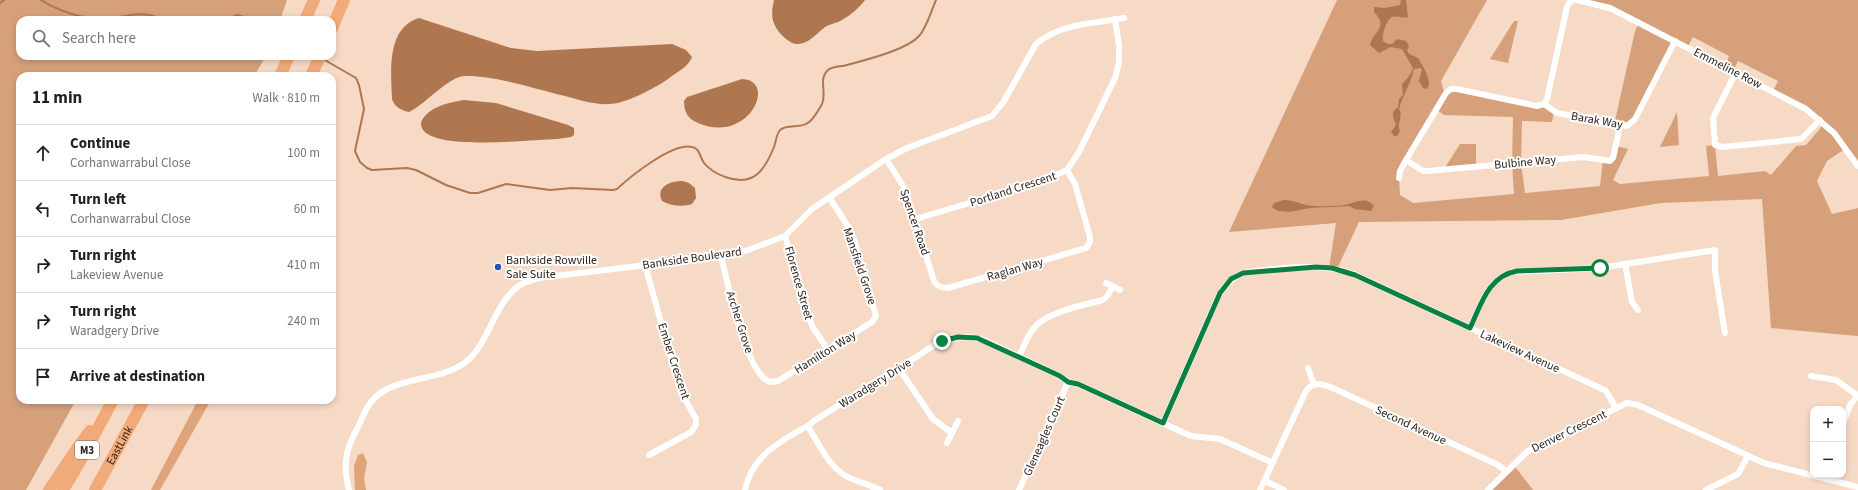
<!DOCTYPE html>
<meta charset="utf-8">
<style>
:root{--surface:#fff;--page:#f6f6f6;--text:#222;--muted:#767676;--line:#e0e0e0}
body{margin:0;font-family:"Source Sans 3",sans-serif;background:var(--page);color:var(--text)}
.controls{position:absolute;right:12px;bottom:12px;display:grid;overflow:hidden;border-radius:8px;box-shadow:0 2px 6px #0003}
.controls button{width:36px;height:36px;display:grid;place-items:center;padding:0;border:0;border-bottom:1px solid var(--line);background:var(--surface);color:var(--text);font:20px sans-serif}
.stop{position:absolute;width:12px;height:12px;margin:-9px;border:3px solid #0b8043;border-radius:50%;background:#fff}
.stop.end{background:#0b8043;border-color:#fff;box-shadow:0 1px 4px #0008}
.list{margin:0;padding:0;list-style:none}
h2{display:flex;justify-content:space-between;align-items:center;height:52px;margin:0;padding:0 16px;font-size:17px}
h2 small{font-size:13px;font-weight:400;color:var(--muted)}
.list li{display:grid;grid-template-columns:26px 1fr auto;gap:12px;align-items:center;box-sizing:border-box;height:56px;padding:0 16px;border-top:1px solid var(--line)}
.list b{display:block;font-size:15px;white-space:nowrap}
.list p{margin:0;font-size:13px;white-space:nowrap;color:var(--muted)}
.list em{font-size:13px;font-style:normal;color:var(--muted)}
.icon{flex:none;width:22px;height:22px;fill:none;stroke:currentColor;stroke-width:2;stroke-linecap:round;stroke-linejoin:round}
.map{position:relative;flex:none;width:1858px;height:490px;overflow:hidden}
.search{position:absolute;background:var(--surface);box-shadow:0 2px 6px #0003;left:16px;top:16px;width:320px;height:44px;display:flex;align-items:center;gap:10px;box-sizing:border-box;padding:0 14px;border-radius:12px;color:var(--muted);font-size:15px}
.panel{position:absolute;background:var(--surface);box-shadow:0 2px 6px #0003;left:16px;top:72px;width:320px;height:332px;border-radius:12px}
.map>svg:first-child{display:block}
.green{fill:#d6a07b;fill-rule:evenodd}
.forest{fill:#e0a47b}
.water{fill:#af774f}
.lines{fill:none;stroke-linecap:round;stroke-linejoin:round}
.stream{stroke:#af774f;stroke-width:2}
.minor{stroke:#fff;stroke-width:6}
.motorway{stroke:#f1ab7a;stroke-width:12}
.route{stroke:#0b8043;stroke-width:5}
.poi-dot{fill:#2a50bf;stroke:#fff;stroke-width:1.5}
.labels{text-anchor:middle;stroke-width:4;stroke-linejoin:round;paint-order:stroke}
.shield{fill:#fff;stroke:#6b645f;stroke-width:1}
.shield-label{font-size:11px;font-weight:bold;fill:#2b211a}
.street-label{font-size:12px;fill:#2b211a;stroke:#fff}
.poi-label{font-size:12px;fill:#2b211a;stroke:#fff;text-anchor:start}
</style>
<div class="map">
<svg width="1858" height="490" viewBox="0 0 1858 490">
<rect width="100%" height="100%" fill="#f7dac6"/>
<g class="green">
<path d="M0,0H287L280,20H20V56H266L254,76H20V400H76L26,490H0Z"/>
<path d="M1337,0H1487L1441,81L1445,95L1451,89L1541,106L1554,112L1552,122L1522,121L1521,163L1525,193L1600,186L1603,160L1610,161L1616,146L1628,149L1613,180L1620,184L1709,176L1706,146L1715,145L1718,176L1765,171L1771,175L1796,146L1806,145L1824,124L1773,91L1778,81L1738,61L1733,71L1725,66L1729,56L1693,37L1687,48L1675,41L1634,121L1614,125L1635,31L1639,23L1607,7L1578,0H1858V166L1845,149L1827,161L1817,181L1832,214L1858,208V336L1771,328L1762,199L1661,203L1561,220L1359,222L1337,269L1329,268L1336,223L1229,232ZM1437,110L1444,115L1513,117L1512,164L1514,194L1413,203L1400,195L1399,178Z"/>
<path d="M1514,21H1518L1508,63L1490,59Z"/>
<path d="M1677,112L1679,145L1660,147Z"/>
<path d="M1460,144H1476V167L1444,169Z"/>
<path d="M1513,464L1533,490H1488Z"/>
</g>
<g class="forest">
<path d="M198,400H211L160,490H151Z"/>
<path d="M363,453L367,462L364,478L366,490H355L354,466L358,455Z"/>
</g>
<g class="water">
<path d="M774,0H865C859,8 851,15 842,20C837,23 830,24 825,27C817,33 808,45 796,44C790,43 783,37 779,32C771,22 771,12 774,0Z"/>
<path d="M1401,0H1406L1408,17C1403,19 1396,15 1392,17C1386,20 1382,35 1383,41L1388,44H1392L1397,39L1406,41L1409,46L1407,50L1409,54L1418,58C1423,66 1433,82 1427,89L1423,88L1419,81L1422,69L1420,68L1414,69C1411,83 1403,95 1399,109C1404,116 1396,124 1400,131L1397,136H1394L1391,132L1396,125L1393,117V112L1398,107L1399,99L1403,95L1402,84L1410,75L1413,68L1402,49L1391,47L1379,53L1370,45C1374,30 1389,28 1374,12V7L1385,8L1400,5Z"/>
<path d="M419,18L511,48L537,51L672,44L686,50L692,57C688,68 676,72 668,79C655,88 625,104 610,104C594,105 580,100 565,96C535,89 494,75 464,76C448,77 426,104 409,112C400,110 395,107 392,99C391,72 386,28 419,18Z"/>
<path d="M742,79C778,80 749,145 698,123C688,119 684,112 684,101L687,97Z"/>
<path d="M464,100L496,103L568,125L574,128V135L571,137L557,139C529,140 447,149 426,133C422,130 421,126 421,122C429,106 448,103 464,100Z"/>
<path d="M683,181L689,183L695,188L696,198L692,204C683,207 670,206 662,201C655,186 671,181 683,181Z"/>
<path d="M1284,200C1292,200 1299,203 1306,205C1318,207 1333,206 1344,205C1354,204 1365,195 1374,206L1371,211L1355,209L1349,206L1310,208L1290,212L1278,211L1272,207L1274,203Z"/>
</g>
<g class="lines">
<g class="stream">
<path d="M41,0C58,11 85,20 106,19C128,17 141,9 163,20"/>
<path d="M0,3L4,0"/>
<path d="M226,20L237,15L253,20"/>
<path d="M323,59L356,78L359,85L364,109L355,151L360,162L367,168L372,170L407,168L416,170L446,185L470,193H478L506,184L550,190L572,188L613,190L617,189C631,176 673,142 692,147C700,148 700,158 704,163C714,175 737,184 751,178C762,174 770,157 774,147C776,142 776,135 780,130C786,124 799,128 806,124C812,122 818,111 821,106C828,95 818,80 827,71C831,66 841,67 847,65C865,60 907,50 919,36C927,27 931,11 936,0"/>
</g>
<g class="minor">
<path d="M1577,0L1610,8L1806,109L1834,133L1858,166"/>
<path d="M1736,72L1713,118L1715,145L1723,147L1801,139L1820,120"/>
<path d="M1544,104L1557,113L1627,126L1635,119L1675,41"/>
<path d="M886,159L905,189L934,281C937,287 942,288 948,288L1086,248L1090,242V237L1075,184L1067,170"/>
<path d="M1406,160L1423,171H1427L1584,157L1610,161L1613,158L1620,126"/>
<path d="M1399,178L1400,171L1406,160L1446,93L1451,89H1457L1537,106L1544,104L1547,99L1567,7L1569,3L1573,0"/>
<path d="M916,219L1043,181L1067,170L1079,152L1115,78L1119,63V46L1115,19"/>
<path d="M785,236L812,326L828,350"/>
<path d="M721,256C727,280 746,375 770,382L778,381L872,322L876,316L854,239L849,228L829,197"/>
<path d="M1625,264L1632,302L1638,310"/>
<path d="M645,265L680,390L696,419V425L691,432L649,455"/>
<path d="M1106,283L1120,290"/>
<path d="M1470,328C1480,306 1487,280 1512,272L1600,268L1715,250V271L1725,333"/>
<path d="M1019,356C1024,347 1027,336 1034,328C1047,312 1083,305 1103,300L1108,295L1113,286"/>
<path d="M1308,368L1314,385"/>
<path d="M900,370L933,419L952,433"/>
<path d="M1811,376L1836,380L1857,395"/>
<path d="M1163,423L1218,297C1224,286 1231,278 1243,273C1274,268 1322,263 1351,273L1596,386L1606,391L1616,408"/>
<path d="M1843,424L1850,405L1858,395"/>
<path d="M808,427C819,443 828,466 846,476C856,482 869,484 880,490"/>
<path d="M947,443L958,421"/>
<path d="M1265,481L1284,490"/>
<path d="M349,490C343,466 345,450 357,429C362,420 365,409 371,402C393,374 443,383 468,360C490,341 496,298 522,284C527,281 534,280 539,278L721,256L748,250L785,236L812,209L886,159L907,148L992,116L1004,101L1036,44C1060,23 1094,24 1124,18"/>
<path d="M745,490C751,461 771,447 795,433C802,429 808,427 814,421L888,374L900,370L907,363L936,344L953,338L968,337L984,340L1060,376L1068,382L1078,384L1191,436L1220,439L1273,463"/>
<path d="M1019,490L1068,382"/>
<path d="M1260,490L1306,391C1314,380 1325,385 1335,389L1498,465L1506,471"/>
<path d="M1488,490L1528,451L1627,403L1638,405L1764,463L1858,487"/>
<path d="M1706,490L1738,474L1748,456"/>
</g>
<g class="motorway">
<path d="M305,20L314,0"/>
<path d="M332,28L344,0"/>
<path d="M280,76L289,56"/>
<path d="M311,76L320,56"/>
<path d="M49,490L78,447L90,431"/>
<path d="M63,490L78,465L113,400"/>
<path id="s1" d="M95,490L144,400"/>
</g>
</g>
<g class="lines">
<path class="route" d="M942,341L958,337L977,338L1060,376L1068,382L1078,384L1163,423L1220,293L1231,279L1243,273L1316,267L1332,268L1355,275L1470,328C1481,305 1488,276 1517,271L1600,268"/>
</g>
<circle class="poi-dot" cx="498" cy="267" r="4"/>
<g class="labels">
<rect class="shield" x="75" y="441" width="24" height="18" rx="3"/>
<g class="shield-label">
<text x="87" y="454">M3</text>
</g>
<g class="street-label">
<text transform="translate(1728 68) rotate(27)" y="4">Emmeline Row</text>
<text transform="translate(1597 120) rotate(10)" y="4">Barak Way</text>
<text transform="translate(1525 162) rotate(-5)" y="4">Bulbine Way</text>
<text transform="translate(1013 189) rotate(-18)" y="4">Portland Crescent</text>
<text transform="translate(915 222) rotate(71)" y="4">Spencer Road</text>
<text transform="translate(692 258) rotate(-8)" y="4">Bankside Boulevard</text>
<text transform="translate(860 266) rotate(71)" y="4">Mansfield Grove</text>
<text transform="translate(1015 269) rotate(-16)" y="4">Raglan Way</text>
<text transform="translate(799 283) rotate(74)" y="4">Florence Street</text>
<text transform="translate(740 322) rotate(72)" y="4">Archer Grove</text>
<text transform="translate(1520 351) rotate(25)" y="4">Lakeview Avenue</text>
<text transform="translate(825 352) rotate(-32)" y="4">Hamilton Way</text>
<text transform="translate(674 361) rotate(72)" y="4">Ember Crescent</text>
<text transform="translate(875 383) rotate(-32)" y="4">Waradgery Drive</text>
<text transform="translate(1411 425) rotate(25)" y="4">Second Avenue</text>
<text transform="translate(1569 431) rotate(-26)" y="4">Denver Crescent</text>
<text transform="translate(1044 436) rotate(-66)" y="4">Gleneagles Court</text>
<text dy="4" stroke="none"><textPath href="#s1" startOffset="51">EastLink</textPath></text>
</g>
<g class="poi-label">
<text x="506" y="264">Bankside Rowville<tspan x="506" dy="14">Sale Suite</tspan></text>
</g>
</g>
</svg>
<div class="controls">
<button>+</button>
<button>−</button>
</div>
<div class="stop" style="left:1600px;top:268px"></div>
<div class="stop end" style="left:942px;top:341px"></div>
<div class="search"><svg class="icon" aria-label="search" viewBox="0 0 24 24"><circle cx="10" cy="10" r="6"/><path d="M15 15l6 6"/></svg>Search here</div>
<section class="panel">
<h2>11 min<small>Walk · 810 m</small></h2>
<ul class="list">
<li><svg class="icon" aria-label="ahead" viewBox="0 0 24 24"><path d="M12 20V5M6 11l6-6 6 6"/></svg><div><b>Continue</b><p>Corhanwarrabul Close</p></div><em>100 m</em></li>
<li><svg class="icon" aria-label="left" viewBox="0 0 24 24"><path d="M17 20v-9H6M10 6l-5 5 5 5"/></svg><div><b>Turn left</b><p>Corhanwarrabul Close</p></div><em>60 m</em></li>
<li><svg class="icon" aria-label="right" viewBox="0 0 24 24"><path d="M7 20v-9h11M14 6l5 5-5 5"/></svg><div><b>Turn right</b><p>Lakeview Avenue</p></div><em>410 m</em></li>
<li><svg class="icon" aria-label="right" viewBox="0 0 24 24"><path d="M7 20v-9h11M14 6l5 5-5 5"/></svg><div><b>Turn right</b><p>Waradgery Drive</p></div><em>240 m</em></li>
<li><svg class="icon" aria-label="arrive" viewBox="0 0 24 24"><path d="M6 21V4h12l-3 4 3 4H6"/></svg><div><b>Arrive at destination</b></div></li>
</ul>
</section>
</div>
